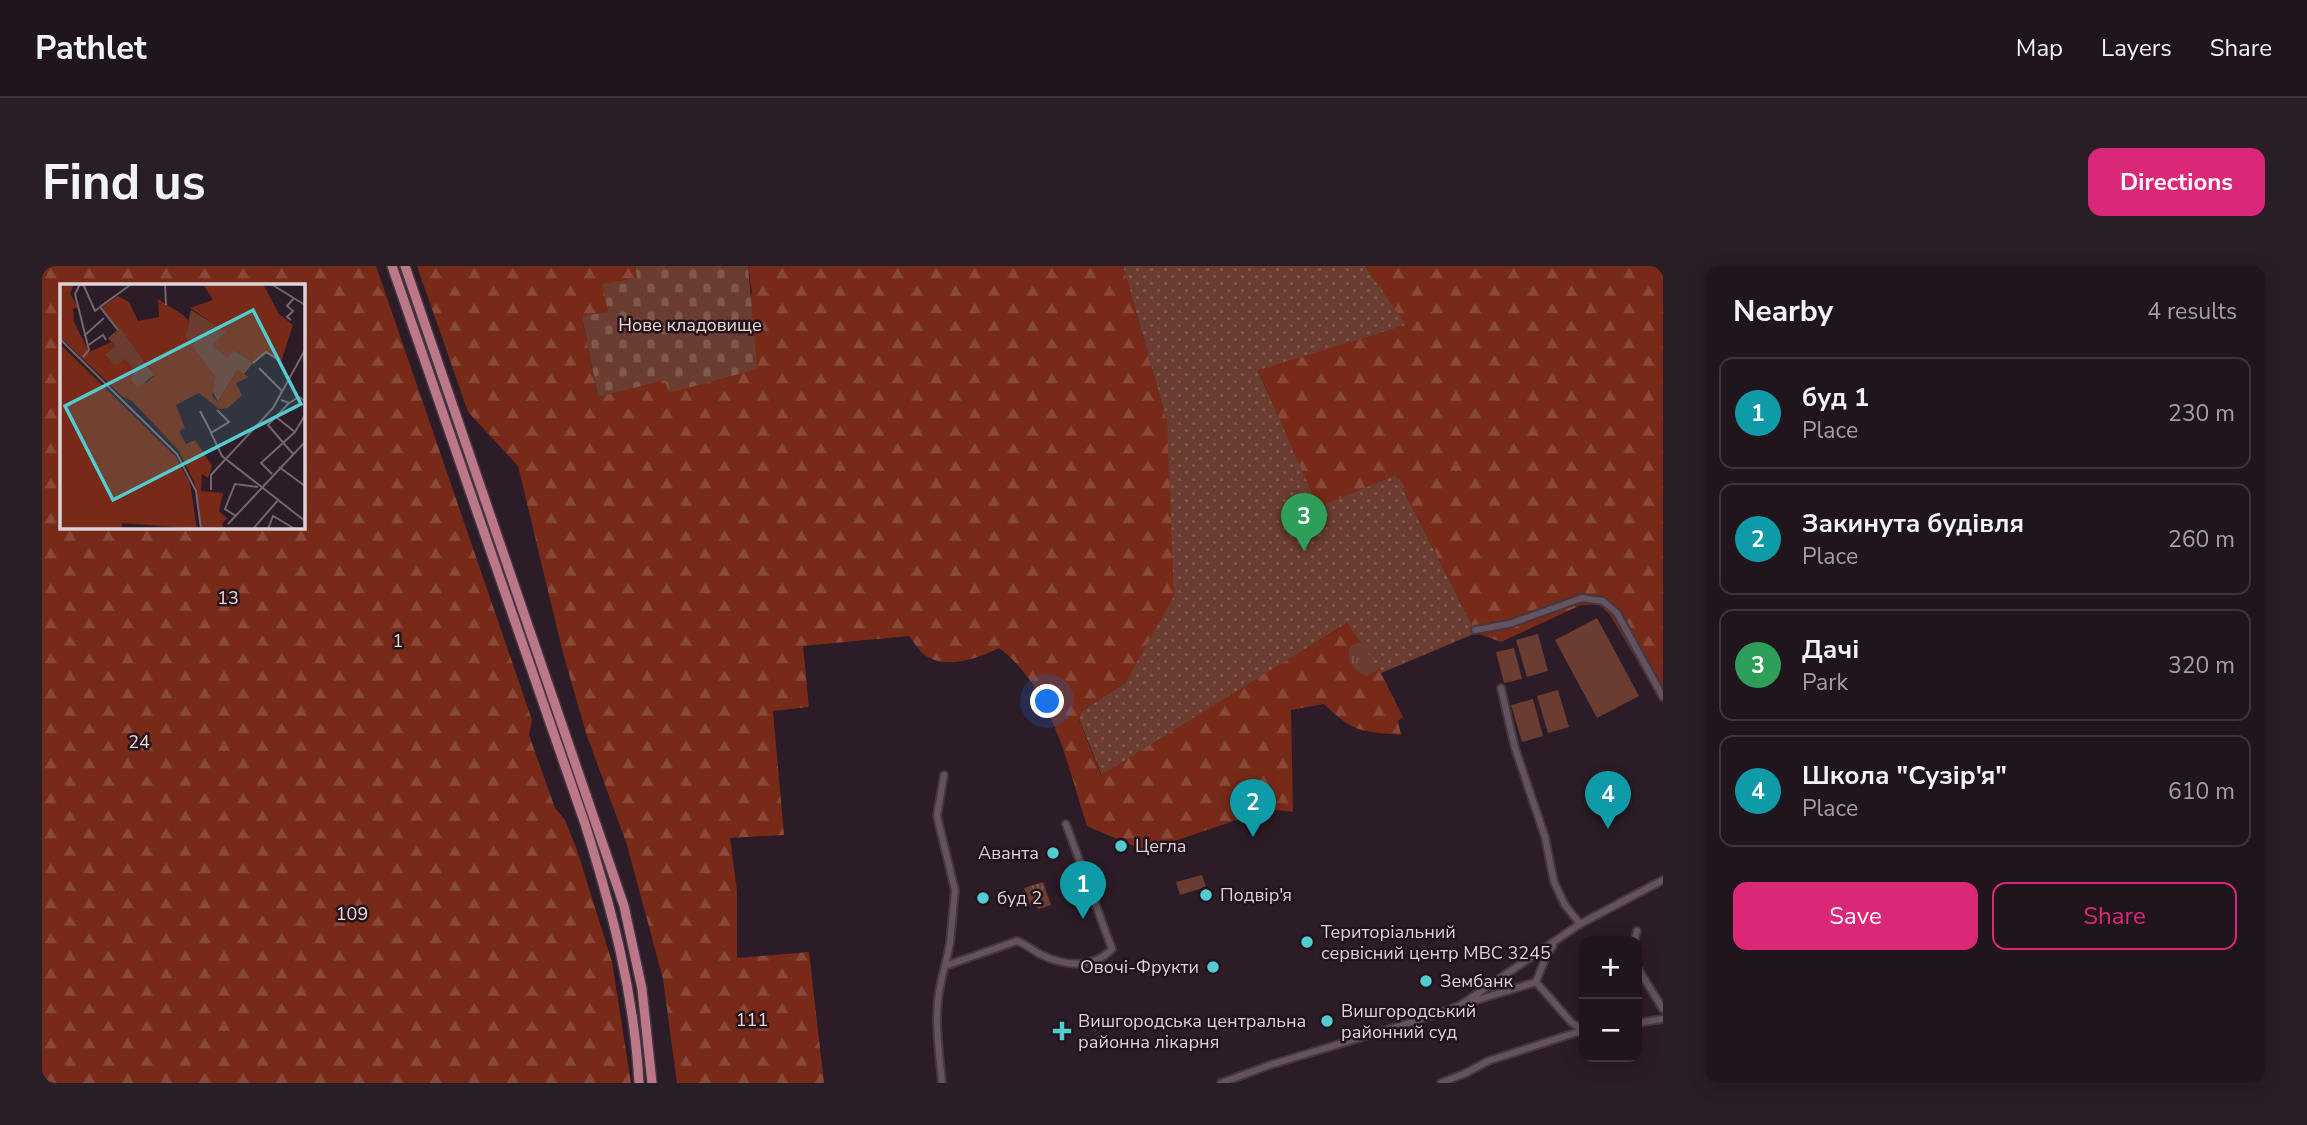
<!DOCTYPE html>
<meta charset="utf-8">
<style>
:root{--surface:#21151d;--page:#291e26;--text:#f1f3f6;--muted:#a29fa4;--line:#3e343b;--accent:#db2777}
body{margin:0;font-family:"Nunito Sans",sans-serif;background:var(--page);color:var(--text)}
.controls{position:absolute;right:21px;bottom:21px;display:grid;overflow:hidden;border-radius:14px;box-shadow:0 4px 18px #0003}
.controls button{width:63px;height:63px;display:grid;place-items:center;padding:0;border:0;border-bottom:2px solid var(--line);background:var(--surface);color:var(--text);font:35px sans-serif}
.you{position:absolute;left:1006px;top:436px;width:24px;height:24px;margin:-18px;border:5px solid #fff;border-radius:50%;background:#1a73e8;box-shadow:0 0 0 10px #1a73e833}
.badge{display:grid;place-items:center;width:46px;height:46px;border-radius:50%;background:var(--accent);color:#fff;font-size:23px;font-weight:700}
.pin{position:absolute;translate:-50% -58px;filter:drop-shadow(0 2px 4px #0008)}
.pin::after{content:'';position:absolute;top:37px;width:24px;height:21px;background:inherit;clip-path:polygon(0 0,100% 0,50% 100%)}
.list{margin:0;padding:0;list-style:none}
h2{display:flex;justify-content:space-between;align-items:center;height:91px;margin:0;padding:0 28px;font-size:30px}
h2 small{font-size:23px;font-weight:400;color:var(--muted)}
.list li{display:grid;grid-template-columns:46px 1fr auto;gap:21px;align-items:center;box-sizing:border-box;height:112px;margin:0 14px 14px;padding:0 14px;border:2px solid var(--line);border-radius:14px}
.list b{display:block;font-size:26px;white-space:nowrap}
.list p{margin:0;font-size:23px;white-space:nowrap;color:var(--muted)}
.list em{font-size:23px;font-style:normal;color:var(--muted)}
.actions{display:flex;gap:14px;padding:21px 28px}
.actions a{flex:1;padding:16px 0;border:2px solid var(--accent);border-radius:14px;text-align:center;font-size:24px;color:var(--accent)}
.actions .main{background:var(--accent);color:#fff}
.map{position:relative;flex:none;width:1621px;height:817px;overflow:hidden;border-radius:14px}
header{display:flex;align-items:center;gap:42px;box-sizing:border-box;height:98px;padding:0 35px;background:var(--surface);border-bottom:2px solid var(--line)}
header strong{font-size:33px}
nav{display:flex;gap:38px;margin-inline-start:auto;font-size:24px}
.intro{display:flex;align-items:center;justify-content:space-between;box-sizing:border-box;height:168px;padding:0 42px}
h1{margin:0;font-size:49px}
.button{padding:18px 32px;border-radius:14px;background:var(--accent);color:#fff;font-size:24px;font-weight:700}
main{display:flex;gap:42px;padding:0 42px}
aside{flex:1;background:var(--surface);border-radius:14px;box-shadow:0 4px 18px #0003}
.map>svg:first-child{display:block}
.grass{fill:url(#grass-dots)}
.forest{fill:url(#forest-firs);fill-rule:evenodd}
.cemetery{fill:url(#cemetery-stones)}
.park{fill:url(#park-tufts)}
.pitch{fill:#6b3d31}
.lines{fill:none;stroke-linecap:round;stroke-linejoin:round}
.minor-casing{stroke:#443740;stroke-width:10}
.primary-casing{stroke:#443740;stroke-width:12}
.minor{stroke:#64525e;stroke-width:6}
.primary{stroke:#bc7789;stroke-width:9}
.poi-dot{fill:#52ccd0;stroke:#22131d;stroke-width:2.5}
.labels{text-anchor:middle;stroke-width:5;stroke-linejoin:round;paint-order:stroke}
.park-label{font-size:18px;fill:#f0d8d1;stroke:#22131d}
.poi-label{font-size:18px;fill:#ddd2d9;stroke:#22131d;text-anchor:start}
.inset-road{fill:none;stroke:#73656e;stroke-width:2}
.view{fill:#52ccd0;fill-opacity:0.15;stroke:#52ccd0;stroke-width:3.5}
.inset-edge{fill:none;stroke:#ddd2d9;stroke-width:3.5}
</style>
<header>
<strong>Pathlet</strong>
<nav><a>Map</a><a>Layers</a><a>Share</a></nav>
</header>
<div class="intro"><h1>Find us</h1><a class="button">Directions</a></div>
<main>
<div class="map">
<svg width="1621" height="817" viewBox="0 0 1621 817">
<defs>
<pattern id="grass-dots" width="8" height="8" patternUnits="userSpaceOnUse" patternTransform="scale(1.75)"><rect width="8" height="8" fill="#6b3d31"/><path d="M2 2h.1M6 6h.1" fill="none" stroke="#80584e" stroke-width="1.8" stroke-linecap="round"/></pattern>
<pattern id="forest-firs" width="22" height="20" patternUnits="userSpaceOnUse" patternTransform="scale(1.75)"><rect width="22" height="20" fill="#772a17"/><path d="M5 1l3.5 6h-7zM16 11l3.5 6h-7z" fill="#8a4838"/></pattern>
<pattern id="cemetery-stones" width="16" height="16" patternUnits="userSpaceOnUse" patternTransform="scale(1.75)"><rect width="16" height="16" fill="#6b3d31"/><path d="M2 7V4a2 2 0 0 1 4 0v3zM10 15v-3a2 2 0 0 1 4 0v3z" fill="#80584e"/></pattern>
<pattern id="park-tufts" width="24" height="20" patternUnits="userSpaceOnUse" patternTransform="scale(1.75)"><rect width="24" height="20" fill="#6b3d31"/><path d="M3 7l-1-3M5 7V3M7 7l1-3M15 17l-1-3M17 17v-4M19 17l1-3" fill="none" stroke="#80584e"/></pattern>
</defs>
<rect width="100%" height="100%" fill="#2c1c27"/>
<path class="grass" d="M1081,0H1323L1365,59L1216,105L1277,240L1354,209L1434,367L1339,407L1305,357L1060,510L1037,453L1040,445L1084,416L1125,156Z"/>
<g class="forest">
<path d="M0,0H334L490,454L487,469L513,542L523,554L535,584L570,696L589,817H0ZM261,19V261H19V19Z"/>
<path d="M375,0H593L595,12L566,46L540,51L556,131L623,113L628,127L710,27L706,0H1081L1125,156L1132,330L1084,416L1040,445L1037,454L1059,509L1305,357L1339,407L1361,451L1356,455L1359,469C1318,465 1312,467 1282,438L1249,444L1251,546L1227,543L1103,585L1045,560C1025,499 1011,423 957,382C937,392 907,403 886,391C878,387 872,376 867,370L761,380L767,441L731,445L742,569L688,572L695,625V692L767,686L782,817H635L621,713L585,579L544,467L521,387L476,200L426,146Z"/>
<path d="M1323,0H1621V438L1568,349L1557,338L1539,339L1459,376L1434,367L1354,209L1276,241L1216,104L1364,59Z"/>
</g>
<path class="cemetery" d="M593,0H706L715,103L627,127L623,114L556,131L540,50L566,46L561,18L595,12Z"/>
<g class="park">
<path d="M1318,376L1337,403L1325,410C1310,404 1305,396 1308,380Z"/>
<path d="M1001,616L1009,639L997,643L992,638L988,639L982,622Z"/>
</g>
<g class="pitch">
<path d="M1555,352L1597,430L1555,452L1513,374Z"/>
<path d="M1496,368L1506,405L1485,411L1474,374Z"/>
<path d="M1472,382L1480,413L1462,417L1454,386Z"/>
<path d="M1516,424L1527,461L1506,467L1495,430Z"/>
<path d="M1491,433L1501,470L1480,476L1469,439Z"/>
<path d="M1160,609L1164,621L1138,629L1134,616Z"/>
</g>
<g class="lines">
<defs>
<g id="minor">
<path d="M1433,364L1467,358L1540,332L1561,335L1575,347L1621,431"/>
<path d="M1459,422L1473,482L1503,571L1512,616L1523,639L1538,658"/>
<path d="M902,509L895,550L913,624L908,677L903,700"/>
<path d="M1592,675L1595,665"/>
<path d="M1595,701L1621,743"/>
<path d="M1494,716L1530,757L1542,764"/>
<path d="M1494,716L1505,688L1511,680"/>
<path d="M1425,737L1494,716"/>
<path d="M1595,757L1621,753"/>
<path d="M900,817C896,774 890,743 903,700L975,675C984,678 991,685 1000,689C1023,700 1051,703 1070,683L1024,558"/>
<path d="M1179,817L1228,799L1367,757L1417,740L1538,658L1621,614"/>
<path d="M1399,817L1424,807L1446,795L1542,764"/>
</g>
<g id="primary">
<path d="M350,0L543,558C570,644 592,726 597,817"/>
<path d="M363,0L582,640L600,723L610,817"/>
</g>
</defs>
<use href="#minor" class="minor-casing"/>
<use href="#primary" class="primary-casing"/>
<use href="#minor" class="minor"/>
<use href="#primary" class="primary"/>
</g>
<g class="poi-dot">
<circle cx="1079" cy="580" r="7"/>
<circle cx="1011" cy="587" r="7"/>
<circle cx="1164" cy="629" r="7"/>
<circle cx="941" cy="632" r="7"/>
<circle cx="1265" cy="676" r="7"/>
<circle cx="1171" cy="701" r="7"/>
<circle cx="1384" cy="715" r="7"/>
<circle cx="1285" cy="755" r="7"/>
<path d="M1016.5 754.5h7v7h7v7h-7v7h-7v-7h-7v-7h7z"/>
</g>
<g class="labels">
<g class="park-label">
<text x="648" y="65">Нове кладовище</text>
<text x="186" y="338">13</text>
<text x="356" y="381">1</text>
<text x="97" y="482">24</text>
<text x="310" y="654">109</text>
<text x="710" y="760">111</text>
</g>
<g class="poi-label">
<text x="1093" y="586">Цегла</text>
<text x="997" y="593" text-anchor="end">Аванта</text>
<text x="1178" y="635">Подвір'я</text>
<text x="955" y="638">буд 2</text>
<text x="1279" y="672">Територіальний<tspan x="1279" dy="21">сервісний центр МВС 3245</tspan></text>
<text x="1157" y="707" text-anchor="end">Овочі-Фрукти</text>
<text x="1398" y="721">Зембанк</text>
<text x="1299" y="751">Вишгородський<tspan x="1299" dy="21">районний суд</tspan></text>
<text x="1036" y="761">Вишгородська центральна<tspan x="1036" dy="21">районна лікарня</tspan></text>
</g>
</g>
<g transform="translate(18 18)">
<rect width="245" height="245" fill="#2c1c27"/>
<path d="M131,26L167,48L153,61L174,66L193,79L184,90L177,86L158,118L125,52Z" fill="#6b3d31"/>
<path d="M0,0H14L10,10L18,23L13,25L14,38L29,68L51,58L55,62L46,69L64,74L86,99L94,92L89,83L41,24L58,12L69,18L78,37L99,33L98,15L123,31L130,38L125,52L156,93L152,112L158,118L177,86L189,93L176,99L182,111L168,124L159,125L139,109L116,121L125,144L119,147L126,160L135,156L152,182L148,194L142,190L141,207L163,209L159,227L167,234L162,240L164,245H142L135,200L119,167L72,117L63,113L0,53ZM143,0H203L219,30L233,41L221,78L208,69L193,79L174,66L167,74L152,62L166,48L130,24L153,16ZM0,60L116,173L130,199L137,245L62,239V245H0Z" fill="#772a17"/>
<path d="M60,44L94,91L77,104L71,95L75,87L65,75L55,82L45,70L55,62L48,54Z" fill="#6b3d31"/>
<path class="inset-road" d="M20,0L15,10L29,66L23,73M23,0L35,27L39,24M105,0L106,21M211,0L245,21M231,36L227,33L233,27L227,22L234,14M58,46L40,23L70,1M24,52L44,34M0,55L117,170L136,207L141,245M27,62L43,51L46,56M193,79L206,68L220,77M199,84L222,107M221,116L229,119L239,113L245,117M229,119L208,141L233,170M157,126L169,138L151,149L162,172L245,237M140,127L151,148M216,133L235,148L245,131M219,183L245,202M212,190L201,179L235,148M151,206V191L213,124L245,66M176,232L165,225L175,200L198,203M168,240L245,158M193,245L219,215M208,245L213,232L235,245"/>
<path class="view" d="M193,26L241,120L53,216L5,122Z"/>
<rect width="245" height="245" class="inset-edge"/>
</g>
</svg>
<div class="controls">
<button>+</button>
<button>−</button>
</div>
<div class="you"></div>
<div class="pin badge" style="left:1041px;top:653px;background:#0f9aa8">1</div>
<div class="pin badge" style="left:1211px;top:571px;background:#0f9aa8">2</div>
<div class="pin badge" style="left:1262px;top:285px;background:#2e9e5b">3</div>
<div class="pin badge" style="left:1566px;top:563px;background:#0f9aa8">4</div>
</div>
<aside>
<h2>Nearby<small>4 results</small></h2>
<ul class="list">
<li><span class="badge" style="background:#0f9aa8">1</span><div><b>буд 1</b><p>Place</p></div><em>230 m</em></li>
<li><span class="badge" style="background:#0f9aa8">2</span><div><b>Закинута будівля</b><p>Place</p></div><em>260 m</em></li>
<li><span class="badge" style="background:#2e9e5b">3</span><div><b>Дачі</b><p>Park</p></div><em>320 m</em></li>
<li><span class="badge" style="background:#0f9aa8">4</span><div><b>Школа &quot;Сузір'я&quot;</b><p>Place</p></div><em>610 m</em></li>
</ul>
<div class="actions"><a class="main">Save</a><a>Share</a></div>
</aside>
</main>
